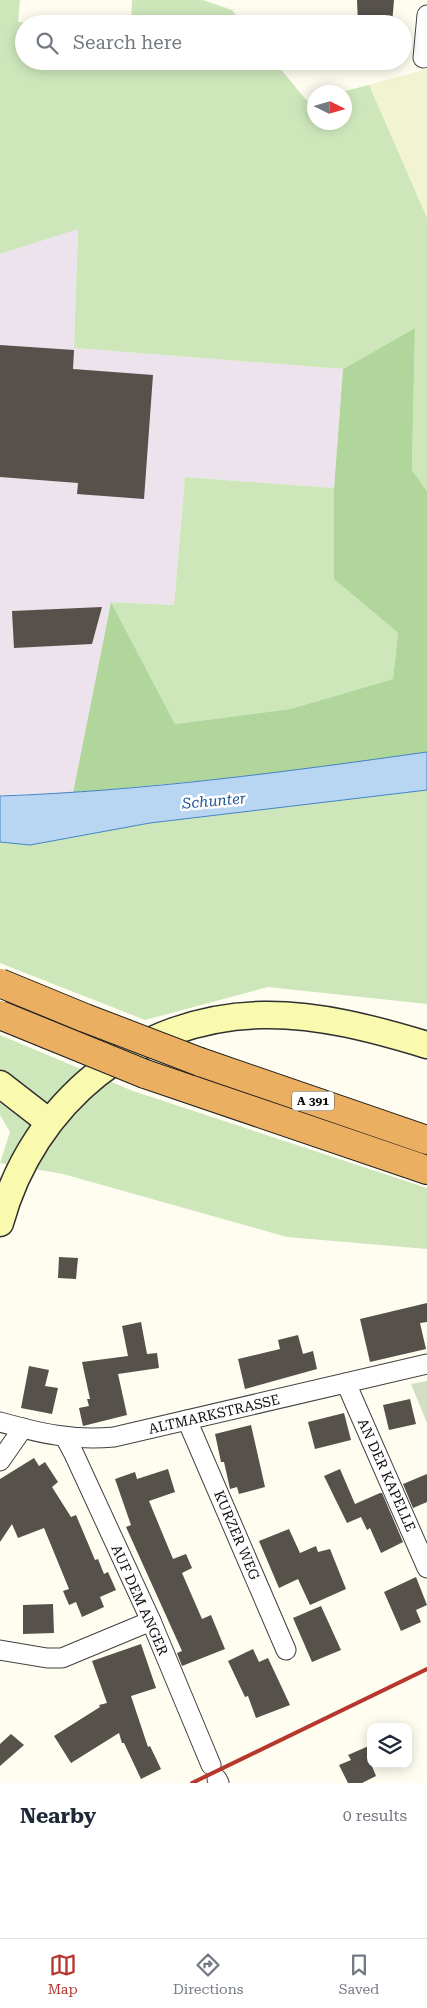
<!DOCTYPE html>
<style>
:root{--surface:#fff;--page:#f2f2f3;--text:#1f2937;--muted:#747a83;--line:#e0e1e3;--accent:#b6372e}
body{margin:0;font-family:"Roboto Serif",serif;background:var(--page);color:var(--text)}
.controls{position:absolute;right:15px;bottom:15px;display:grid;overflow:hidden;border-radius:10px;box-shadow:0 2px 12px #0003}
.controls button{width:45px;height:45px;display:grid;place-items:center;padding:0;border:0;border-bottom:1px solid var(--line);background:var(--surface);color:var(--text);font:25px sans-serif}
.compass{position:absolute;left:307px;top:85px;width:45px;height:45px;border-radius:50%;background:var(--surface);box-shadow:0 2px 12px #0003;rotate:95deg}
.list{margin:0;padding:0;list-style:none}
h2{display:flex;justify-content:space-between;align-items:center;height:65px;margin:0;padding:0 20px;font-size:21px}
h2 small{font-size:16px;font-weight:400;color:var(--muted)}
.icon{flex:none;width:28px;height:28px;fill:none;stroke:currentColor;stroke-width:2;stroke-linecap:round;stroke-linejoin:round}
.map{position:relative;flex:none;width:427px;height:1783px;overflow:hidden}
.search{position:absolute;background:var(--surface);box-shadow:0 2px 12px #0003;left:15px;right:15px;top:15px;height:55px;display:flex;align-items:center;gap:12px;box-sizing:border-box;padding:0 18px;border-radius:28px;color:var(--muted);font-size:19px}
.sheet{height:155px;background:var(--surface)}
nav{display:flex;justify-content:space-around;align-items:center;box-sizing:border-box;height:70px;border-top:1px solid var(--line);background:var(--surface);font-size:14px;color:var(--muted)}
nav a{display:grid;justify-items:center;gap:2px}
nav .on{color:var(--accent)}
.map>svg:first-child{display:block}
.industrial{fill:#ece3ec}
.farmland{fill:#f2f3d1}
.green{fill:#cde7bb}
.forest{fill:#b0d69c}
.cemetery{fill:#d2dfc2}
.water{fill:#b8d6f2;stroke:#4383c5}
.building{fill:#56514b}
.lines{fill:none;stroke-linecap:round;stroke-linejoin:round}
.minor-casing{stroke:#414141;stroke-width:21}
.secondary-casing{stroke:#303030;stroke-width:29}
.motorway-casing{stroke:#1f1f1f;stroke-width:30}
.minor{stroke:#fff;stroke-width:19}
.secondary{stroke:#fafaaf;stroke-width:26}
.motorway{stroke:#ebaf61;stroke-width:28}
.rail{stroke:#b6372e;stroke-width:4}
.motorway-bridge-casing{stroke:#1f1f1f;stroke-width:30;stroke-linecap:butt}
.motorway-bridge{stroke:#ebaf61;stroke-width:28}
.labels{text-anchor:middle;stroke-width:5;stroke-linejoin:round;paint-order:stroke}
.shield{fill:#fff;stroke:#565656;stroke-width:1}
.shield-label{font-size:12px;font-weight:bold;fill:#0e0e0e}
.street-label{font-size:14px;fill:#0e0e0e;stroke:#fff}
.water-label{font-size:15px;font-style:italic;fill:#1f5698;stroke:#fff}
</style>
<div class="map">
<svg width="427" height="1783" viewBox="0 0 427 1783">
<rect width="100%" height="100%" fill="#fefdf0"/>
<path class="industrial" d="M78,228L74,348L343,369L334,488L185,477L174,605L111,602L73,793L0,795V254Z"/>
<path class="farmland" d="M427,69V218L369,85Z"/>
<g class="green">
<path d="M0,0H20L18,22L44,24H24V61H274L307,101L314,100V122H344V92H341L369,85L427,218V491L412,470L415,328L343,369L74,348L78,229L0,254Z"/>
<path d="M132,0H203L232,10L243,24H131Z"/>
<path d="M185,477L334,488V579L398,633L393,679L290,709L175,724L111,602L174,605Z"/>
<path d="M427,790V1004L268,987L145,1020L0,963V842L30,845L150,823Z"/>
<path d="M0,1035L133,1091L427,1188V1249L287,1237L63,1174L0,1163L10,1132L0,1115Z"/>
</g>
<path class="forest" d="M415,328L412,470L427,491V752L273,774L73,793L111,602L175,724L290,709L393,679L398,633L334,579V488L343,369Z"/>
<path class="cemetery" d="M427,1381V1423L411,1384Z"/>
<path class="water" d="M427,752V790L150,823L30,845L0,842V796C143,791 285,772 427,752Z"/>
<g class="building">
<path d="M357,0H394L392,24H358Z"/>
<path d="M0,345L74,350L73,369L153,375L144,499L77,494L78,483L0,477Z"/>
<path d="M102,607L92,644L14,648L12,611Z"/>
<path d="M59,1257L78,1258L76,1279L58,1278Z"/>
<path d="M427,1303V1322L420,1323L426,1349L370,1362L360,1319Z"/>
<path d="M141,1322L147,1354L157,1353L159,1368L118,1374L127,1415L83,1426L79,1408L89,1406L87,1399H90L82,1362L128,1356L122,1326Z"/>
<path d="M298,1335L303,1354L313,1351L317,1369L245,1389L238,1359L280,1349L278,1340Z"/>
<path d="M29,1366L49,1370L45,1386L58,1388L52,1414L21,1408Z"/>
<path d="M410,1399L416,1424L389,1430L383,1405Z"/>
<path d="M344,1413L351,1440L315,1449L308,1422Z"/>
<path d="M251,1425L265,1487L239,1494L237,1487L230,1489L224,1462H221L215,1434Z"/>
<path d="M34,1458L39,1466L45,1462L58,1482L52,1487L71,1517L76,1515L95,1560L98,1559L104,1574L108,1572L116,1590L100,1597L104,1607L82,1617L76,1602L69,1605L63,1591L69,1589L44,1528L18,1538L12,1524L0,1542V1479Z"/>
<path d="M168,1469L175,1492L149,1501L173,1559L186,1554L192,1568L182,1573L202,1619L211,1615L225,1649L182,1666L177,1653L182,1651L126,1527L131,1525L115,1479L135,1472L137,1479Z"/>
<path d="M340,1469L355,1504L380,1493H382L403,1542L381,1553L370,1528L367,1530L361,1517L347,1523L324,1476Z"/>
<path d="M427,1474V1502L413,1508L403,1484Z"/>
<path d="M289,1529L300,1553L316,1546L318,1552L330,1549L346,1589L310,1605L298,1579L279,1588L259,1541Z"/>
<path d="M416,1577L427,1605L416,1610L421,1622L401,1631L384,1592Z"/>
<path d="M53,1604L54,1633L23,1634V1605Z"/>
<path d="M321,1606L341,1650L312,1662L293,1618Z"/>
<path d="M141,1644L156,1688L131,1696L148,1747L150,1746L161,1769L141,1779L124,1743H122L119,1733L71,1763L54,1736L100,1707L99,1705L107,1703L92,1661Z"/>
<path d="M253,1649L259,1662L268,1658L290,1705L256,1718L248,1696L245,1697L228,1661Z"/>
<path d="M11,1734L24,1745L0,1766V1744Z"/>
<path d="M371,1745V1764L376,1776L362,1783H348L339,1765L351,1760L348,1755Z"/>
</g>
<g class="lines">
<defs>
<g id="minor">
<path d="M423,58L427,15"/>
<path d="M346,1383L427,1568"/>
<path d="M187,1420L286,1650"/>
<path d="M0,1422C40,1433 72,1441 114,1437L427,1364"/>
<path d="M65,1437L74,1454L151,1621L211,1765"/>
<path d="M0,1461L23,1428"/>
<path d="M0,1650L47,1658H62L151,1621"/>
<path d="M217,1779L219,1783"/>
</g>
<g id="secondary">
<path d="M0,1084L49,1122"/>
<path d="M0,1223C33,1102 137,1017 263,1015C319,1014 374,1029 427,1045"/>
</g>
<g id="motorway">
<path d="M200,1062L427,1140"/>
<path d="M145,1074L427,1170"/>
</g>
</defs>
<use href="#minor" class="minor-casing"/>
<use href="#secondary" class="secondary-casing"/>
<use href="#motorway" class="motorway-casing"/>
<use href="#minor" class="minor"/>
<use href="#secondary" class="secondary"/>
<use href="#motorway" class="motorway"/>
<path class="rail" d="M192,1783L427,1669"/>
<defs>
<g id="motorway-bridge">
<path d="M0,983L85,1018L200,1062"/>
<path d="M0,1015L145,1074"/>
</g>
</defs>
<use href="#motorway-bridge" class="motorway-bridge-casing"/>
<use href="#motorway-bridge" class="motorway-bridge"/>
</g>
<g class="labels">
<rect class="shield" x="292" y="1091.5" width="42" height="19" rx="4"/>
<g class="shield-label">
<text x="313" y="1105">A 391</text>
</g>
<g class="street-label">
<text transform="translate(214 1414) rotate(-13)" y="5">ALTMARKSTRASSE</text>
<text transform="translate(387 1475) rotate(66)" y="5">AN DER KAPELLE</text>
<text transform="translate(237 1535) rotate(67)" y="5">KURZER WEG</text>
<text transform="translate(140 1600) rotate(66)" y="5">AUF DEM ANGER</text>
</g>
<g class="water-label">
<text transform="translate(214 801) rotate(-5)" y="5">Schunter</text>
</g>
</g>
</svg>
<div class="controls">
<button><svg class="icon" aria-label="layers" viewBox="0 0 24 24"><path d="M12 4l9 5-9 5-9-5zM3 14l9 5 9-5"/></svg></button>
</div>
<svg class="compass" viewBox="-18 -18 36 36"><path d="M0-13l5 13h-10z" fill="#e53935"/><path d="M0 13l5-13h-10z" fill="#747a83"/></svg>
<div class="search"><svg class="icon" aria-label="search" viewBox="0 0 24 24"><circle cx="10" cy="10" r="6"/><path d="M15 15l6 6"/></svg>Search here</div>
</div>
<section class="sheet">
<h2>Nearby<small>0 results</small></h2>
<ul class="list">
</ul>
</section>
<nav>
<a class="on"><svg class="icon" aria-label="map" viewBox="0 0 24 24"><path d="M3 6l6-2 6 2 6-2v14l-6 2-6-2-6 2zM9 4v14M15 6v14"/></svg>Map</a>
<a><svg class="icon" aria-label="directions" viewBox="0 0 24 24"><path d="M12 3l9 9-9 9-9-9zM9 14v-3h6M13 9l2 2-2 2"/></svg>Directions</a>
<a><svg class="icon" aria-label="saved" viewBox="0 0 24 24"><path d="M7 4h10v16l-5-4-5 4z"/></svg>Saved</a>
</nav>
